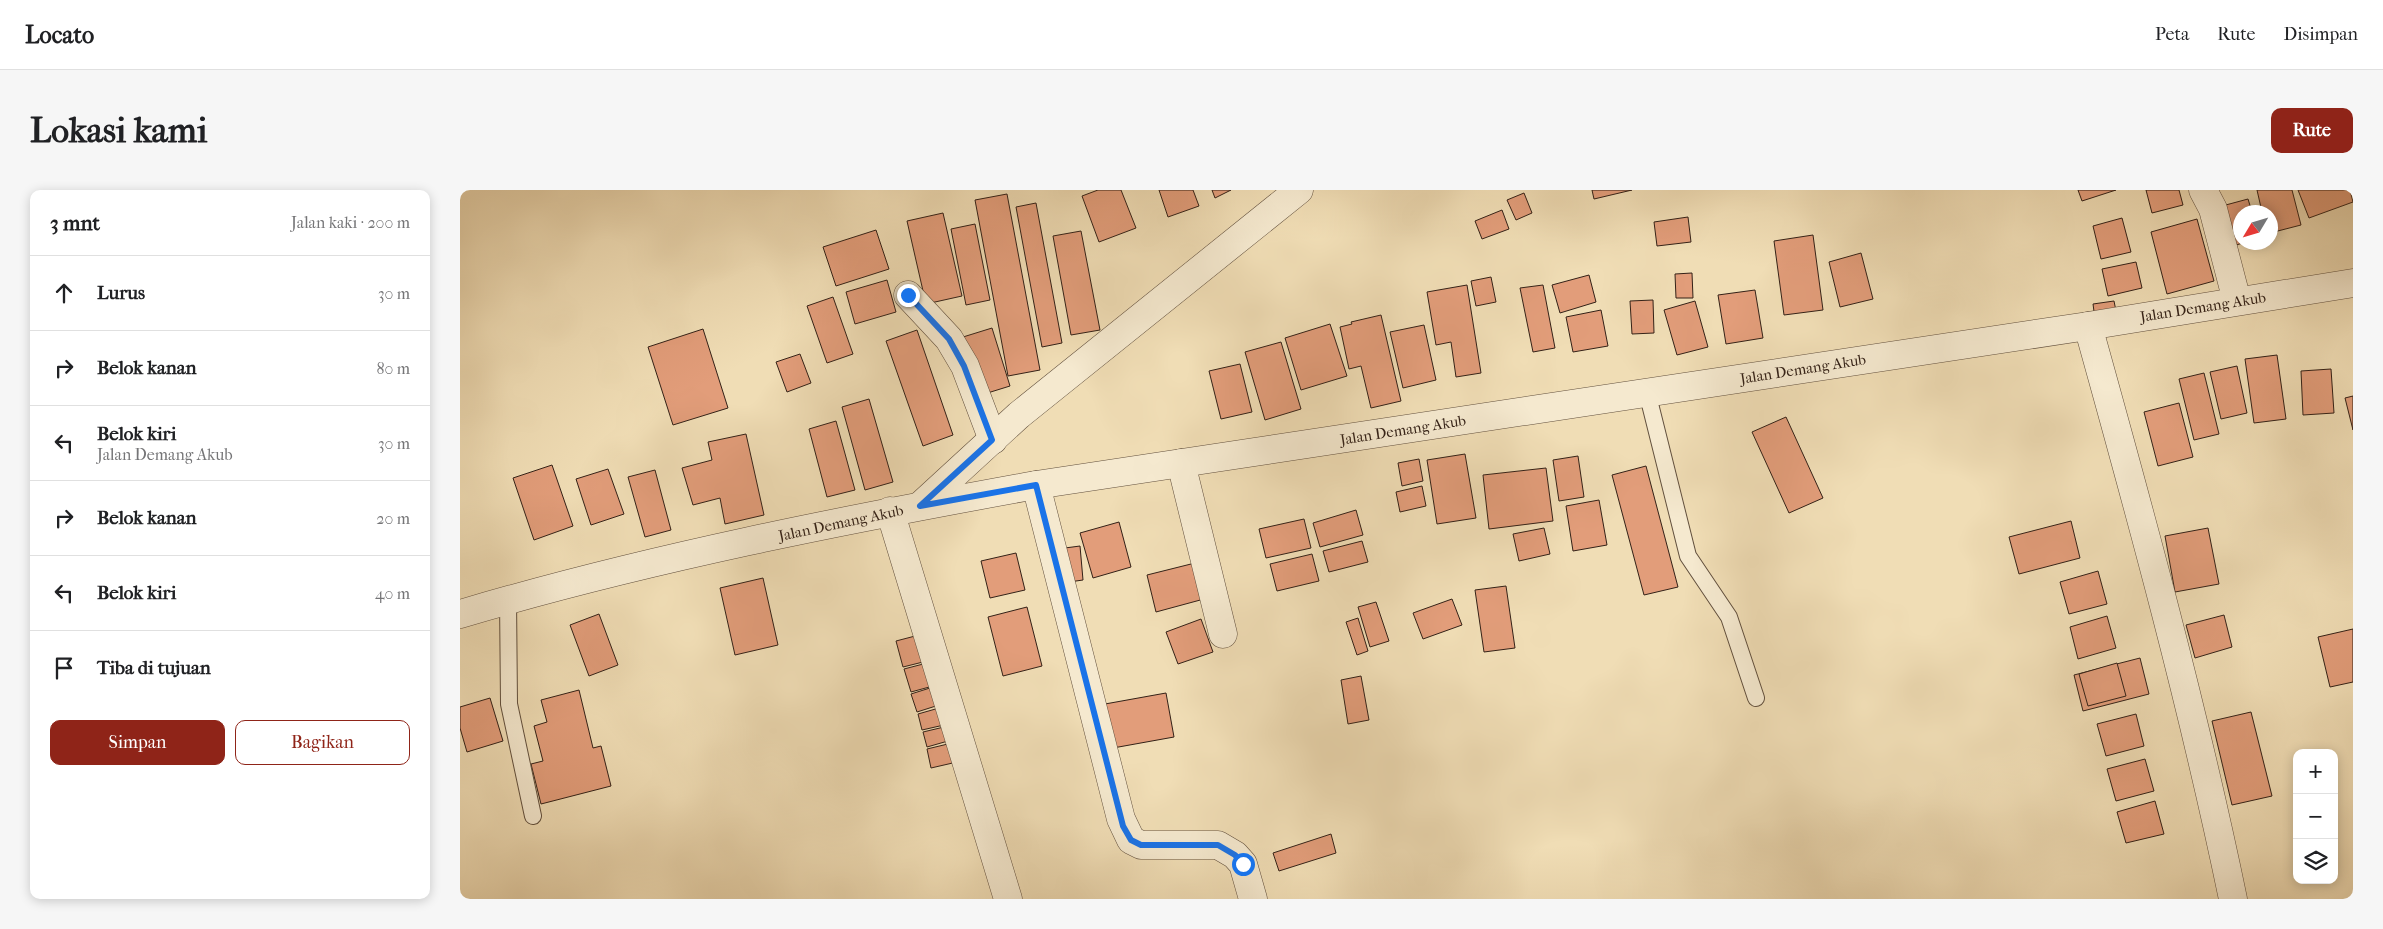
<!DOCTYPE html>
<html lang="id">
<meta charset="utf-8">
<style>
:root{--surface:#fff;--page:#f6f6f6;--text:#202124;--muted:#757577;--line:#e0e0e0;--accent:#8f2418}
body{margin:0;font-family:"IM FELL French Canon",serif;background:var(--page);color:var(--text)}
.controls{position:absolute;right:15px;bottom:15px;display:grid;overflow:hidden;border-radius:10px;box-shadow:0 2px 12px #0003}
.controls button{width:45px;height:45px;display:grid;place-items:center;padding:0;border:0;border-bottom:1px solid var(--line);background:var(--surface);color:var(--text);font:25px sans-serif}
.compass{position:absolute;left:1773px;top:15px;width:45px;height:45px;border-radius:50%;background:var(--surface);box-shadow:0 2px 12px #0003;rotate:232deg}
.stop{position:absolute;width:15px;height:15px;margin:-11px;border:4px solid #1a73e8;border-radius:50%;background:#fff}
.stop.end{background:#1a73e8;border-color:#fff;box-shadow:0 1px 5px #0008}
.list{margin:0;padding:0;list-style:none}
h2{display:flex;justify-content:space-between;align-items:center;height:65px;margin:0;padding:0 20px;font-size:21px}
h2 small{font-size:16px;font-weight:400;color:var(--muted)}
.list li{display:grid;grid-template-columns:32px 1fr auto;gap:15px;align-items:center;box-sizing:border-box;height:75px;padding:0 20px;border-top:1px solid var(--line)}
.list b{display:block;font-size:19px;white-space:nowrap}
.list p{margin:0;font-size:16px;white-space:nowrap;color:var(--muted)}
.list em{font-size:16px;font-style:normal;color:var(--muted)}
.actions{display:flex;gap:10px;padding:15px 20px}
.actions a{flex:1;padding:11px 0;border:1px solid var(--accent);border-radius:10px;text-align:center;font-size:18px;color:var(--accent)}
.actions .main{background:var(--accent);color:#fff}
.icon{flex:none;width:28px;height:28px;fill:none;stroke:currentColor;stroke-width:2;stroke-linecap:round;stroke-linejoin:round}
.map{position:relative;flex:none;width:1893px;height:709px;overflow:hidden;border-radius:10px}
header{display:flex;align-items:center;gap:30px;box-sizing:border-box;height:70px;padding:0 25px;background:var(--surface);border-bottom:1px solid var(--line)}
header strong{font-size:24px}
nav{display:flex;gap:28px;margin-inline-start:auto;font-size:18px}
.intro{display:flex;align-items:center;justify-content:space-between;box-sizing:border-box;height:120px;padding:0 30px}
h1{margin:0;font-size:35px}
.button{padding:12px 22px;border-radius:10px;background:var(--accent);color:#fff;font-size:18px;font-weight:700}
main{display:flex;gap:30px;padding:0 30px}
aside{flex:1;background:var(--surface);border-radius:10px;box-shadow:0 2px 12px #0003}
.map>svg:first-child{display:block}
.building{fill:#e29d7a;stroke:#332117}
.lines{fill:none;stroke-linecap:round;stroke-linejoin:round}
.service-casing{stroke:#62503e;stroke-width:18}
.minor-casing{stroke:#62503e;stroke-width:29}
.tertiary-casing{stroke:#62503e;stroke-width:29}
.service{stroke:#f5e9cf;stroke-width:16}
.minor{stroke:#f5e9cf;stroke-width:28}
.tertiary{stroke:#f5e9cf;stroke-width:28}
.route{stroke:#1a73e8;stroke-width:6}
.labels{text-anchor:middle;stroke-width:4;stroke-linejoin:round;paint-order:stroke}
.street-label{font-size:15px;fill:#332117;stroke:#f5e9cf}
</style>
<header>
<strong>Locato</strong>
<nav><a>Peta</a><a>Rute</a><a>Disimpan</a></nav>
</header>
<div class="intro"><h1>Lokasi kami</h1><a class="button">Rute</a></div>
<main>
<aside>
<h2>3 mnt<small>Jalan kaki · 200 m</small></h2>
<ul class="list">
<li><svg class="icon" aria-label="ahead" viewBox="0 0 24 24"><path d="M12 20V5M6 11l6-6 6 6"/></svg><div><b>Lurus</b></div><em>30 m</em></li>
<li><svg class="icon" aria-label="right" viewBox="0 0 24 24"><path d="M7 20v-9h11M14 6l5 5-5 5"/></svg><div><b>Belok kanan</b></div><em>80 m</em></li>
<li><svg class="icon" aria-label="left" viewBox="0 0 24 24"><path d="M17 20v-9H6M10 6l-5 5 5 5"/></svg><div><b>Belok kiri</b><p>Jalan Demang Akub</p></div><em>30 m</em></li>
<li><svg class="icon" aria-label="right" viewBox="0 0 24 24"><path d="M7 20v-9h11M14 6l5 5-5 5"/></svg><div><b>Belok kanan</b></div><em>20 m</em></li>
<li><svg class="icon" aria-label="left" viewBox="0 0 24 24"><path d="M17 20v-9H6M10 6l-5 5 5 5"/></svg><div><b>Belok kiri</b></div><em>40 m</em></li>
<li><svg class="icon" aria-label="arrive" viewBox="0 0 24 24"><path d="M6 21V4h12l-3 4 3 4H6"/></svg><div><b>Tiba di tujuan</b></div></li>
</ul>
<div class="actions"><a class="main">Simpan</a><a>Bagikan</a></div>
</aside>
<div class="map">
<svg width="1893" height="709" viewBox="0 0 1893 709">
<rect width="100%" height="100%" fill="#f0ddb5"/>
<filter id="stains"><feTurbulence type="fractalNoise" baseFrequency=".004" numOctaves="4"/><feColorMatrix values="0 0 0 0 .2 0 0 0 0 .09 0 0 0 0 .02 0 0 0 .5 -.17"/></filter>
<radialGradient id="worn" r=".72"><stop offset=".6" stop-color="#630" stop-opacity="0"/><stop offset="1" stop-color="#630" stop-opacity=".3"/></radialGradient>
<g class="building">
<path d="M638,0H661L676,38L639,52L622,6Z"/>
<path d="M699,0H733L739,16L708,27Z"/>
<path d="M752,0H771L755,8Z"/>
<path d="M1132,0H1172L1134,9Z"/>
<path d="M1618,0H1656L1622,11Z"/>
<path d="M1686,0H1719L1723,15L1692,23Z"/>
<path d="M1797,0H1832L1841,35L1810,43V22H1802Z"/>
<path d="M1838,0H1890L1893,12L1849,28Z"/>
<path d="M1064,3L1072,23L1056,30L1047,10Z"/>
<path d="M547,4L580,180L548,186L515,10Z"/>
<path d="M1788,9L1792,22H1780V52H1786L1773,56L1762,16Z"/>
<path d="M576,13L602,153L582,157L556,17Z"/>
<path d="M1042,20L1049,39L1022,49L1015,31Z"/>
<path d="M483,23L502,106L466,114L447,31Z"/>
<path d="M1228,27L1231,52L1197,56L1194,32Z"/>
<path d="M1662,28L1671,62L1641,69L1633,36Z"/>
<path d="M1737,29L1754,91L1707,104L1691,42Z"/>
<path d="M515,34L530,110L506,115L491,39Z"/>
<path d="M416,40L429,79L376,96L363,57Z"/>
<path d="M621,41L640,140L611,145L593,46Z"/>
<path d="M1353,45L1363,120L1324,125L1314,51Z"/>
<path d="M1401,63L1413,109L1380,117L1369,72Z"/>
<path d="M1676,72L1682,98L1648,106L1642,79Z"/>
<path d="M1232,83L1233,108H1216L1215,84Z"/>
<path d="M1129,85L1136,112L1100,123L1092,95Z"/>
<path d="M1031,87L1036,112L1016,116L1011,91Z"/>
<path d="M427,90L436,122L395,134L386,102Z"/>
<path d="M1007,95L1021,183L996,187L991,152L976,155L967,102Z"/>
<path d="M1083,95L1095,158L1073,162L1060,98Z"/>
<path d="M1295,100L1303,148L1266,154L1258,105Z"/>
<path d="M373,107L393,164L367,173L347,116Z"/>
<path d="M1193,110L1194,143L1172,144L1170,111Z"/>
<path d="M1235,111L1248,157L1217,165L1204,120Z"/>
<path d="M1654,111L1657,126L1635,129L1633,114Z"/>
<path d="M1141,120L1148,156L1113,162L1106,127Z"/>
<path d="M921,125L941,211L911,218L901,176L889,179L880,137L892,134L891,132Z"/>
<path d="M870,134L887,186L841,200L825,148Z"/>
<path d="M964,135L976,190L943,198L930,142Z"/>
<path d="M532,138L550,196L521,205L503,147Z"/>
<path d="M243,139L268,218L213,235L188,157Z"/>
<path d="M457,140L493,245L463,256L426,151Z"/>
<path d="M821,152L841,219L805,230L785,162Z"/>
<path d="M340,164L351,193L327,202L316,172Z"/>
<path d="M1817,165L1826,229L1794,233L1785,169Z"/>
<path d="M780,174L792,222L761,229L749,181Z"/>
<path d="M1777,176L1787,223L1761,229L1750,182Z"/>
<path d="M1871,179L1874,223L1843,225L1841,181Z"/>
<path d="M1744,183L1759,244L1734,250L1719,189Z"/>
<path d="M1893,206V240L1885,208Z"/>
<path d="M409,209L433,292L405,300L382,217Z"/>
<path d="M1719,213L1733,267L1698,276L1684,222Z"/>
<path d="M1326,227L1363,308L1329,323L1292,242Z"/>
<path d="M376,231L395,300L367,307L349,239Z"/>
<path d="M286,244L304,325L265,334L260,308L233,315L222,278L252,270L248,252Z"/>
<path d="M1005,264L1016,328L977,334L967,270Z"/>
<path d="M1118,266L1124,307L1099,311L1093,270Z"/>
<path d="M959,269L963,291L942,296L938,273Z"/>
<path d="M92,275L113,336L74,350L53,288Z"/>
<path d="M1186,276L1218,397L1184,405L1152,285Z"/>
<path d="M1086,278L1093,331L1029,339L1023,285Z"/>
<path d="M148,279L164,324L131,335L116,289Z"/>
<path d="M195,280L211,340L185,347L168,287Z"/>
<path d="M962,296L966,316L940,322L936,302Z"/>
<path d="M1139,310L1147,355L1113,361L1106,316Z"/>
<path d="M896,320L903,345L860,357L853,333Z"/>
<path d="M844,329L851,358L806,368L799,339Z"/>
<path d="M1611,331L1620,368L1559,384L1549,347Z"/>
<path d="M659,332L671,377L633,388L620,343Z"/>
<path d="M1084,338L1090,364L1059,371L1053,344Z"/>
<path d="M1748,338L1759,394L1715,402L1705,346Z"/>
<path d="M902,351L908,372L869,382L863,361Z"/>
<path d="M620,356L623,390L609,392L605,358Z"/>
<path d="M556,363L565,400L530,408L521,371Z"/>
<path d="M852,364L859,391L817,401L810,374Z"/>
<path d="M735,373L744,409L696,422L687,385Z"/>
<path d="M1638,381L1647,414L1609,424L1600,392Z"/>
<path d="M303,388L318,455L275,465L260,398Z"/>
<path d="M1046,396L1055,458L1024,462L1015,400Z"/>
<path d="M992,409L1002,435L963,449L953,423Z"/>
<path d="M916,412L929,451L910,457L898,417Z"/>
<path d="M567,417L582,476L543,486L528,427Z"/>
<path d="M139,424L158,475L129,486L110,435Z"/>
<path d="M1764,425L1772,457L1735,468L1726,435Z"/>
<path d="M1647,426L1656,458L1618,469L1610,437Z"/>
<path d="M898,428L908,461L897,465L886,432Z"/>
<path d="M741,429L753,462L718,474L706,442Z"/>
<path d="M1893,439V492L1870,497L1858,447Z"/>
<path d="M459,445L467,471L443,477L436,451Z"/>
<path d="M1680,468L1689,504L1623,521L1614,485Z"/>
<path d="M467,473L473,496L451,502L444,479Z"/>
<path d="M1657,473L1666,506L1628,516L1619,484Z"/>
<path d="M901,486L909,530L888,534L881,490Z"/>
<path d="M473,497L479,515L457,522L451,504Z"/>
<path d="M119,500L133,558L141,556L151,596L81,614L71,574L83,571L74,536L87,532L81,510Z"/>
<path d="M706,503L714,547L653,558L645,514Z"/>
<path d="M30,508L43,551L7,562L0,538V517Z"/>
<path d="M479,518L484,535L462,540L458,524Z"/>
<path d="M1791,522L1812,606L1772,615L1752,531Z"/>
<path d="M1676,524L1684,556L1646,566L1637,534Z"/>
<path d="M484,537L488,551L467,557L463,542Z"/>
<path d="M492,553L497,572L471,578L467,559Z"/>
<path d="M1685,569L1694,601L1656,611L1647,579Z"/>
<path d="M1695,611L1704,644L1666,653L1657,622Z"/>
<path d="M871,644L876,663L819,681L813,663Z"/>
</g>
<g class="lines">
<defs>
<g id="service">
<path d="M1187,202L1228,366L1269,427L1296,508"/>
<path d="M48,409L49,514L73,626"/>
</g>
<g id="minor">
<path d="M1743,0L1753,19L1777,111"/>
<path d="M448,105L489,149L505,176L533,250"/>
<path d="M1628,136C1681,326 1733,516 1773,709"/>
<path d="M721,273L763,444"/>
<path d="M576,295L661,629L671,650L681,655H758L775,665L783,674L793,709"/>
<path d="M460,316L559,225L839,0"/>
<path d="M430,321L548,709"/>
</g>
<path id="tertiary" d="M0,424C189,368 383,330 576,295L1628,136L1893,93"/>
</defs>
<use href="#service" class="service-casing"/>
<use href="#minor" class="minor-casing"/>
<use href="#tertiary" class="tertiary-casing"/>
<use href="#service" class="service"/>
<use href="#minor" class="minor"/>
<use href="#tertiary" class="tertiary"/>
</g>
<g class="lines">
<path class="route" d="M448,105L489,149L504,176L532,250L460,316L576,295L663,636L671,650L681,655H758L775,665L783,674"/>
</g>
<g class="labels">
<g class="street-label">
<text transform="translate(1743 117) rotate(-9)" y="5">Jalan Demang Akub</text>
<text transform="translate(1343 179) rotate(-9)" y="5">Jalan Demang Akub</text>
<text transform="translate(943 240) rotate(-9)" y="5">Jalan Demang Akub</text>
<text transform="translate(381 333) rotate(-12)" y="5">Jalan Demang Akub</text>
</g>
</g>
<rect width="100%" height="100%" filter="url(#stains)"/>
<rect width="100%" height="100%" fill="url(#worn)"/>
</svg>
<div class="controls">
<button>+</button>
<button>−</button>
<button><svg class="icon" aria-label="layers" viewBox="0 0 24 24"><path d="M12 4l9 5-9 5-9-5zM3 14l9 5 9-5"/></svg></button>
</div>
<svg class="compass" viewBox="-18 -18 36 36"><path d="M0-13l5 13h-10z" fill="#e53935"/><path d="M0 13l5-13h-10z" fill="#757577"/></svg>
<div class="stop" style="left:783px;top:674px"></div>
<div class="stop end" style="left:448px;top:105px"></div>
</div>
</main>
